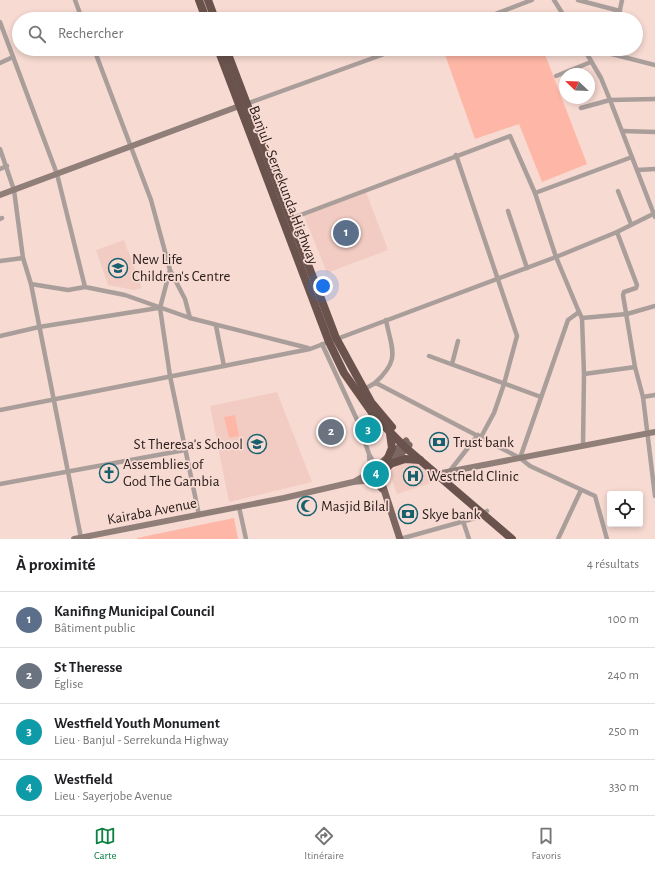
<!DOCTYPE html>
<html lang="fr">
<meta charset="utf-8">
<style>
:root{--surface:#fff;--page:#f2f2f2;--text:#202124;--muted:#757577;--line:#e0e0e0;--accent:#0b8043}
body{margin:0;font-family:"Alegreya Sans",sans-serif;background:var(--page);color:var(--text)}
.controls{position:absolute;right:12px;bottom:12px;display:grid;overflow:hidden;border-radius:4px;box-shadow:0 2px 6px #0003}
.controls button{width:36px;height:36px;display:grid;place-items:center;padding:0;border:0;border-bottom:1px solid var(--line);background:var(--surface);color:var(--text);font:20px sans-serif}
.compass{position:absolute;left:559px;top:68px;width:36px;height:36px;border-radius:50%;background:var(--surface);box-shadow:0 2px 6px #0003;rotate:293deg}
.you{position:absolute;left:323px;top:286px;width:14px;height:14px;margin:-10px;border:3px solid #fff;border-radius:50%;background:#1a73e8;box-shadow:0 0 0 6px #1a73e833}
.badge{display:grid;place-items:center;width:26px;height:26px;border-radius:50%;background:var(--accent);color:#fff;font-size:13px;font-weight:700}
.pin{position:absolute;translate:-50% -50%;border:2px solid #fff;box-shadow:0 1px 4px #0006}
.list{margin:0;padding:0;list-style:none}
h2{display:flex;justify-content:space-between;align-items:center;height:52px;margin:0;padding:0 16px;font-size:17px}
h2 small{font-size:13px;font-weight:400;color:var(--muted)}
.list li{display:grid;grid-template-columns:26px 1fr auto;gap:12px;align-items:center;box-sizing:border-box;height:56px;padding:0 16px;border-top:1px solid var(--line)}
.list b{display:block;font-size:15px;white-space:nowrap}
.list p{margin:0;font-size:13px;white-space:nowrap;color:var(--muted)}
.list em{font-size:13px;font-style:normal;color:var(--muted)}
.icon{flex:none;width:22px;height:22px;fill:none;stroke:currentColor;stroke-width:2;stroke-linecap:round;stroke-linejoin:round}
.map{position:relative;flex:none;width:655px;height:539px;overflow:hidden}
.search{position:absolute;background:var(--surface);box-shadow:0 2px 6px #0003;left:12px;right:12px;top:12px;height:44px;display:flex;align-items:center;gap:10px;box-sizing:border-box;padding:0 14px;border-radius:22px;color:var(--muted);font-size:15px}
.sheet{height:276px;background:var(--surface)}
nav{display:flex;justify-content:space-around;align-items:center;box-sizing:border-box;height:56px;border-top:1px solid var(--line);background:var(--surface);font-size:11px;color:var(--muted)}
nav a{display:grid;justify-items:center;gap:2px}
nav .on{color:var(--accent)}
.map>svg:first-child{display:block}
.built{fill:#f2ccc3}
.green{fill:#feb7a6}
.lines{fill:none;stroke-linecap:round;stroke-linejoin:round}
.street{stroke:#aa9e9b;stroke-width:4.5}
.secondary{stroke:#907e79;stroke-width:6}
.primary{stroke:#7c6661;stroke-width:7}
.highway{stroke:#6b534d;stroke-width:8}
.labels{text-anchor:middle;stroke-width:3.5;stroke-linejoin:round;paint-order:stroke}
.street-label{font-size:15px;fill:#2c211e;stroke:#f7dad2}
.poi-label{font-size:15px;fill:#2c211e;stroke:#f7dad2;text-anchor:start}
</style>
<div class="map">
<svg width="655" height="539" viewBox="0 0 655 539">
<rect width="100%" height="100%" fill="#f7dad2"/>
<g class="built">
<path d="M366,192L388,250L327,273L304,216Z"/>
<path d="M124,240L142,288L134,290L108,285L96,250Z"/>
<path d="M277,392L312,482L229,502L210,406Z"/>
<path d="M415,461L440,480L397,494L390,473L398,463Z"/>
</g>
<g class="green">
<path d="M443,49H543L587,164L542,182L519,124L475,139Z"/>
<path d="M235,415L239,436L229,438L224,417Z"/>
<path d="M234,518L238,539H137V538Z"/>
</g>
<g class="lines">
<g class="street">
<path d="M75,0L82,19"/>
<path d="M554,0L566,19"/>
<path d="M578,0L620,11"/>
<path d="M482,19L532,0"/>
<path d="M618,19L622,0"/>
<path d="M0,22L57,174L85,287L125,295L190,318L308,348"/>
<path d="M94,49L151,200L170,270L160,308L170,376L199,515"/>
<path d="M584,49L601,78L610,100L655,217"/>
<path d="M592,49L655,65"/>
<path d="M0,63L13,57"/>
<path d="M556,76L591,62"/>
<path d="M246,104L398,49"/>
<path d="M581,108L610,100L655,99"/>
<path d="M622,131L655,132"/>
<path d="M0,149L14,190L23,258L31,284L81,538"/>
<path d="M456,155L517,336L504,384L494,413L481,437"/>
<path d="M0,169L7,166"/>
<path d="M637,170L655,169"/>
<path d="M618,191L631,224"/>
<path d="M535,193L632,157"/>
<path d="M508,211L527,268"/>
<path d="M0,219L2,218"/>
<path d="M290,219L510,136L535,193L556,257L579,312"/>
<path d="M617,232L637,285L636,288L624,292L623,295L635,367L643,397L655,496"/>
<path d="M0,261L23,258"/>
<path d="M170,270L185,299L190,318"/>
<path d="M31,284L68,290L85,287"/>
<path d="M582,318L584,374L583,445"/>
<path d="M216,326L224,366"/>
<path d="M0,336L39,327L158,308"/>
<path d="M322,344L358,422L369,454L377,468"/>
<path d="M429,356L541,397"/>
<path d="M452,364L458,341"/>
<path d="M584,374L635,367"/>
<path d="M375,383C401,359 392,351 386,320"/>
<path d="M363,390L375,383L378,384L520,458"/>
<path d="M643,397L655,395"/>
<path d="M0,410L310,349L556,257L617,232L655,213"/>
<path d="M369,456L371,472"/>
<path d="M449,472L478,435"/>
<path d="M0,484L185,450"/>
<path d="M239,507L246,539"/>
<path d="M463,521L469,539"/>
<path d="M400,539L479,517L487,511"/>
<path d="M558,539L581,490"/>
<path d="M607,539L595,496L530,466L520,458L568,320L579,312L582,318L627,314L655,306"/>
</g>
<g class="secondary">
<path d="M0,195L242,105"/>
<path d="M442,473L655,432"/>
<path d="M355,481L371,472"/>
<path d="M74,539L284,498L353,482L374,480"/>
</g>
<g class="primary">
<path d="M377,468L400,539"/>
<path d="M378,478L409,445"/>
<path d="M382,489L374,480L371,472L406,441"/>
</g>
<g class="highway">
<path d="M199,0L206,19"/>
<path d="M208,0L215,19"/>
<path d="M218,49L329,342L344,373L375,417L406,448L512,539"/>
<path d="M226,49L336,338L371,402L392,427"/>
<path d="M387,460L392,448L390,434"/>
<path d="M390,464L405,459L420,460"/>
</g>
</g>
<defs>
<symbol id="school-ring" viewBox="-11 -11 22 22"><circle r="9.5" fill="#f7dad2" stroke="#17616f" stroke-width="1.5"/><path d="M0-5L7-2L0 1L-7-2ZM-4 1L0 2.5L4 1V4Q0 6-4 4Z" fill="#17616f"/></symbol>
<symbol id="bank-ring" viewBox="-11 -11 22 22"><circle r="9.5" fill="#f7dad2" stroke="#17616f" stroke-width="1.5"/><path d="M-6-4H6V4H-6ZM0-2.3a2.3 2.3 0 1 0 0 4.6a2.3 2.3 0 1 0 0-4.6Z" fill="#17616f"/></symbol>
<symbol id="church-ring" viewBox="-11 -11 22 22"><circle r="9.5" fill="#f7dad2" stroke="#17616f" stroke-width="1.5"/><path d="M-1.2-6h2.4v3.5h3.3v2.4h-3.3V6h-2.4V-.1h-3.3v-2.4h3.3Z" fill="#17616f"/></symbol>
<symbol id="hospital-ring" viewBox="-11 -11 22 22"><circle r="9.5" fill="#f7dad2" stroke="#17616f" stroke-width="1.5"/><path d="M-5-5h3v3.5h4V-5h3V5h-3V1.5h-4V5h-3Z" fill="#17616f"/></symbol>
<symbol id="mosque-ring" viewBox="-11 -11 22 22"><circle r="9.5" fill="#f7dad2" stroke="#17616f" stroke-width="1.5"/><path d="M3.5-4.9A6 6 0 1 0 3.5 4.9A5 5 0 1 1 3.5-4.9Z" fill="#17616f"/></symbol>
</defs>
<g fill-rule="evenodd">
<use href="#school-ring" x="107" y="257" width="22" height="22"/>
<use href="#bank-ring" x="428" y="431" width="22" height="22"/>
<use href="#school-ring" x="246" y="433" width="22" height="22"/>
<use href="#church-ring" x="98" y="462" width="22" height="22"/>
<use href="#hospital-ring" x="402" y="465" width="22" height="22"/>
<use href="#mosque-ring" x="296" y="495" width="22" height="22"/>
<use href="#bank-ring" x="397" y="503" width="22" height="22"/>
</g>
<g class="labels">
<g class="street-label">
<text transform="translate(284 185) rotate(69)" y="5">Banjul - Serrekunda Highway</text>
<text transform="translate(152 511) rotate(-11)" y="5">Kairaba Avenue</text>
</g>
<g class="poi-label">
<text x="132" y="264">New Life<tspan x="132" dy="17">Children's Centre</tspan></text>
<text x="453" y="447">Trust bank</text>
<text x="243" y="449" text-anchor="end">St Theresa's School</text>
<text x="123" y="469">Assemblies of<tspan x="123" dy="17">God The Gambia</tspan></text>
<text x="427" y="481">Westfield Clinic</text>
<text x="321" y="511">Masjid Bilal</text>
<text x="422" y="519">Skye bank</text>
</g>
</g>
</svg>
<div class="controls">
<button><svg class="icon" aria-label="locate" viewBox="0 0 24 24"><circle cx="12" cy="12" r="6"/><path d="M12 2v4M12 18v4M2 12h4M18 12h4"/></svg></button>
</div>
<svg class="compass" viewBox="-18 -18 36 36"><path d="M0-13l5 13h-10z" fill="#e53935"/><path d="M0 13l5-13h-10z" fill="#757577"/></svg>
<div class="you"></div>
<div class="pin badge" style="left:346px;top:233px;background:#5c6f8a">1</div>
<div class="pin badge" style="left:331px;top:432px;background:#6b7280">2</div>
<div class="pin badge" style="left:368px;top:430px;background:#0f9aa8">3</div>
<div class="pin badge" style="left:376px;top:474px;background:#0f9aa8">4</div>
<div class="search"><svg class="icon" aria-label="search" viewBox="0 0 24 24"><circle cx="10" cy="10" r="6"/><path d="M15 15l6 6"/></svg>Rechercher</div>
</div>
<section class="sheet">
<h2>À proximité<small>4 résultats</small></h2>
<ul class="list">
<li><span class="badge" style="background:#5c6f8a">1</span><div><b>Kanifing Municipal Council</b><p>Bâtiment public</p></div><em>100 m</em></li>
<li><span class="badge" style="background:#6b7280">2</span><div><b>St Theresse</b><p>Église</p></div><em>240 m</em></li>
<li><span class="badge" style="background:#0f9aa8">3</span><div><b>Westfield Youth Monument</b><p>Lieu · Banjul - Serrekunda Highway</p></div><em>250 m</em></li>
<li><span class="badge" style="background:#0f9aa8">4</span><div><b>Westfield</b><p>Lieu · Sayerjobe Avenue</p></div><em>330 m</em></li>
</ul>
</section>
<nav>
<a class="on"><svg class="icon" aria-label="map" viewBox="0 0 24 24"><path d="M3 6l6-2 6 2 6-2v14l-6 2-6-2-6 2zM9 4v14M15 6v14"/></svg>Carte</a>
<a><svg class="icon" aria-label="directions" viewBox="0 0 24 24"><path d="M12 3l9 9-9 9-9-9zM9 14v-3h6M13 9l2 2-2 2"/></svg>Itinéraire</a>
<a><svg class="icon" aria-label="saved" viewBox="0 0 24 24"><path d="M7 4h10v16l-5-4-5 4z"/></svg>Favoris</a>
</nav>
